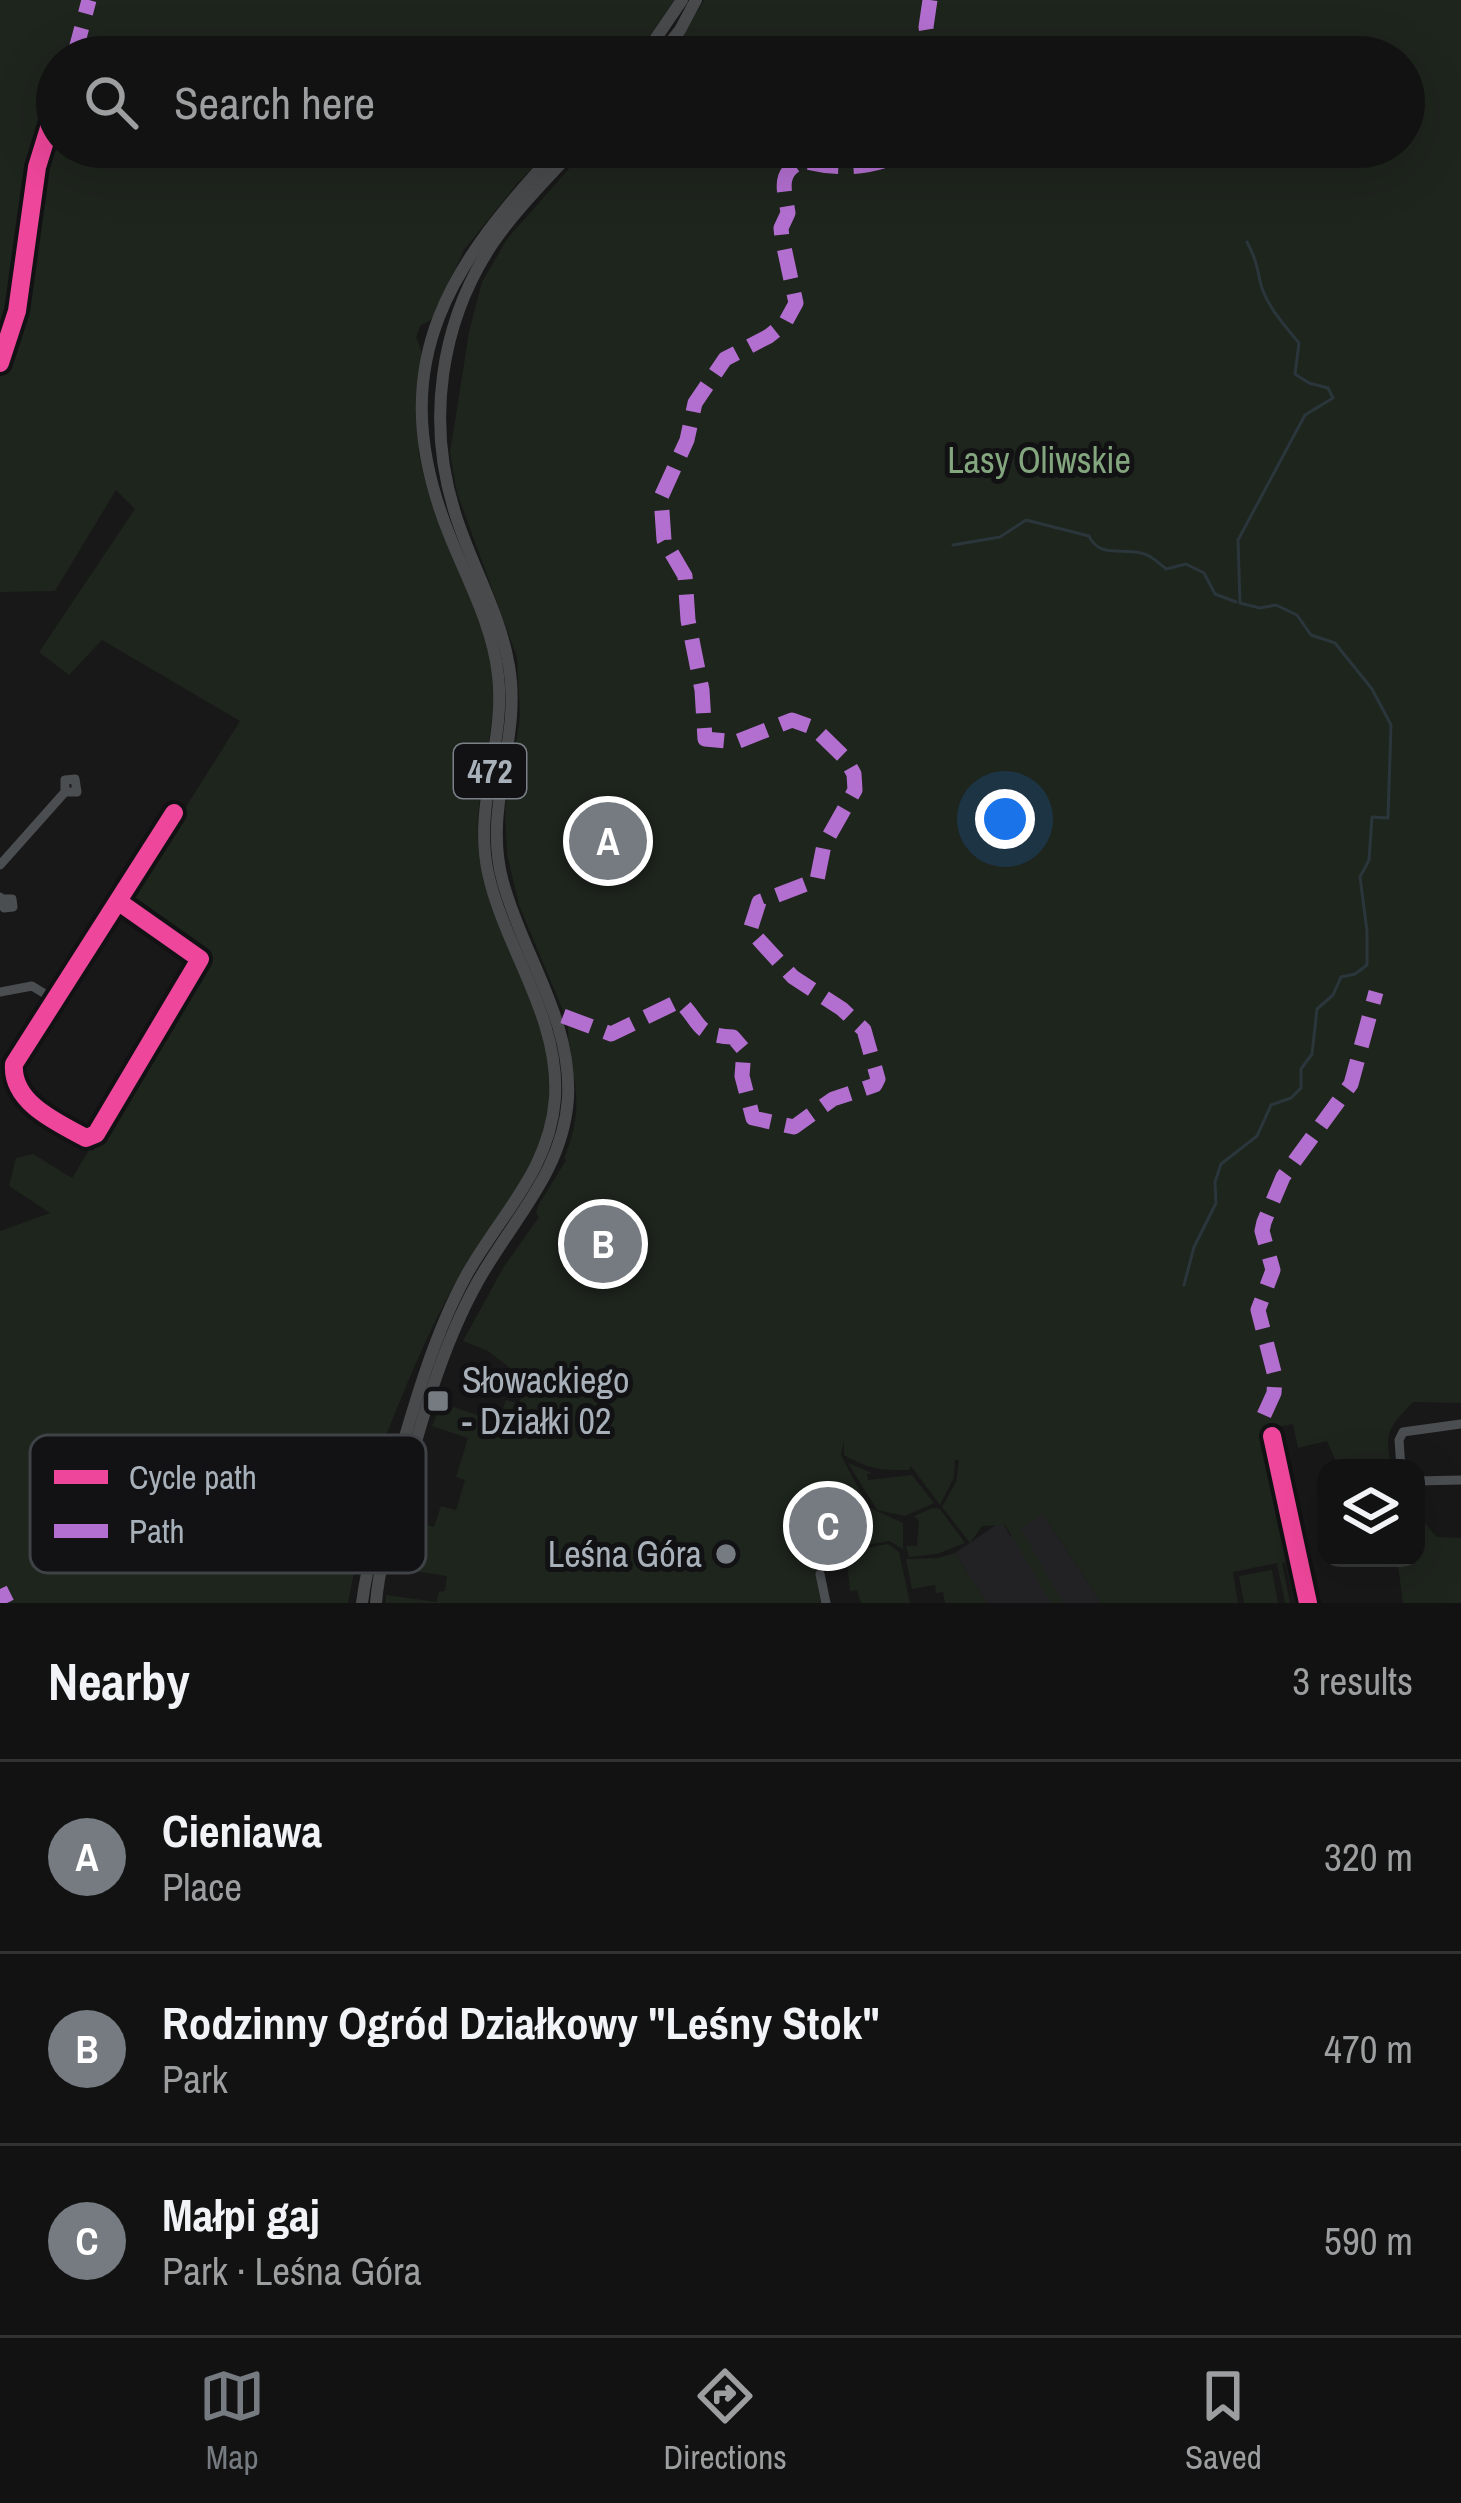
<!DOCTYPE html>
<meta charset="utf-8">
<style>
:root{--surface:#121212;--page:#1f2020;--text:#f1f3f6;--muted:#9c9e9f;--line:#313232;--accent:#767b81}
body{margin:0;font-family:"Archivo Narrow",sans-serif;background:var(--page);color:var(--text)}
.controls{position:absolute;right:36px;bottom:36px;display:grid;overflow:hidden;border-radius:24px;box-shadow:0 12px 48px #0002}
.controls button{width:108px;height:108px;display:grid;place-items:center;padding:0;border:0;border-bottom:3px solid var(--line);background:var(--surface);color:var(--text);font:60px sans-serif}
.you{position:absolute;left:1005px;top:819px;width:42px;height:42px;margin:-30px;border:9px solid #fff;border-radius:50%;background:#1a73e8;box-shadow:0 0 0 18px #1a73e833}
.badge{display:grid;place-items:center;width:78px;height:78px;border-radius:50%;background:var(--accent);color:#fff;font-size:39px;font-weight:700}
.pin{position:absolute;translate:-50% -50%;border:6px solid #fff;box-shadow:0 3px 12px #0006}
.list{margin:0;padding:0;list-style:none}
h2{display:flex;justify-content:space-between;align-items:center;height:156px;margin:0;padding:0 48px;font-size:51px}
h2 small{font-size:39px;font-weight:400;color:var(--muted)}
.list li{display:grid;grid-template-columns:78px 1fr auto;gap:36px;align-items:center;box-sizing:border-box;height:192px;padding:0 48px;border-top:3px solid var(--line)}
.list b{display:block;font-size:45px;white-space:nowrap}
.list p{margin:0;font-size:39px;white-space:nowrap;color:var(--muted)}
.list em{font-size:39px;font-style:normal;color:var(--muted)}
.icon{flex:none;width:66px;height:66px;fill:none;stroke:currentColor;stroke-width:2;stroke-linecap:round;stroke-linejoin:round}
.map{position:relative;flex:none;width:1461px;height:1603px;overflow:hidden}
.search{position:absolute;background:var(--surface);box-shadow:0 12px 48px #0002;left:36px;right:36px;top:36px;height:132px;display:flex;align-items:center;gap:30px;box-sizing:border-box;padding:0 42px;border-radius:66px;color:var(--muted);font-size:45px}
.sheet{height:732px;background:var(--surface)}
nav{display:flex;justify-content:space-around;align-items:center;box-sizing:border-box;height:168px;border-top:3px solid var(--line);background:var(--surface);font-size:33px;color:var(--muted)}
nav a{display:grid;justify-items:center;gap:6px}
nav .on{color:var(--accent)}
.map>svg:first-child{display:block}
.built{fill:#222224}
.green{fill:#1e251d}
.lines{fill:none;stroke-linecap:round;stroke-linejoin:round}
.stream{stroke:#2a363b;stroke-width:3}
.minor{stroke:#4b4e51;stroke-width:9}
.major{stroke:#494a4c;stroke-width:12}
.quiet{stroke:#b36fd0;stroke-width:15;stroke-dasharray:30 15;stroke-linecap:butt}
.cycleway-casing{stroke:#121214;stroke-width:26}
.cycleway{stroke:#ed469a;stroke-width:18}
.poi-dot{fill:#767b81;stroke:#121214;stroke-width:4.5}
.labels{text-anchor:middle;stroke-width:10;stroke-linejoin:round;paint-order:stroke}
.shield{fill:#121214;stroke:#7b8188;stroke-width:3}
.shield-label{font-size:33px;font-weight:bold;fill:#a8b1ba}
.park-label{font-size:36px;fill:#83a67e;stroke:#121214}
.poi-label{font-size:36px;fill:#a8b1ba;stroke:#121214;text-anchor:start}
.key{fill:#121214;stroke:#3f4246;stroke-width:3}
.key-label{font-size:33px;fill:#a8b1ba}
</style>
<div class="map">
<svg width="1461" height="1603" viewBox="0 0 1461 1603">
<rect width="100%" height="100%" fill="#181818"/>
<path class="built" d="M1043,1514L1101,1603H987L955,1553L1002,1521L1010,1536Z"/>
<g class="green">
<path d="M0,0H675L634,57H57V147H552L516,185L464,250L432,319L420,326L416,338C432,361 414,422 419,454C431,530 489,608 493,678C497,743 468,804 481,868C499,953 565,1029 547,1120C535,1179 492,1219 463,1269C416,1351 380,1449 349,1538L362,1533L348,1603H0V1231L50,1213L9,1186L16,1158L33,1154L72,1178L89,1150L93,1151L212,957L128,899L240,721L102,640L69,675L39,652L135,509L116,490L55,591L0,592Z"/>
<path d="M704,0H1461V1403L1413,1402C1389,1427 1384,1432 1391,1468H1339L1327,1441L1298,1448L1293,1424L1264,1430L1300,1603H1294L1285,1562L1282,1563L1290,1603H1285L1277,1563L1233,1572L1238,1603H1101L1043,1514L1021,1529L1063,1603H1051L1005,1525L982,1526L970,1543L942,1507L956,1482L959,1460H955L954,1477L940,1505L911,1466L909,1470C880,1470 871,1470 844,1455V1441L841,1455L868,1507L903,1523V1549L889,1541L849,1548C849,1532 840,1521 827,1510L819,1512L817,1518L824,1514L842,1532V1537L813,1554L821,1603H386V1595L436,1602L439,1592L445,1591L447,1576L393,1568L405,1519L434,1527L441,1506L456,1510L465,1480L456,1477L468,1438L432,1426L441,1403L498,1422L506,1400L519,1404L526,1381L488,1351L463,1341L503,1268L539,1217L536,1213L538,1206L566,1160L564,1158C591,1094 565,1071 568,1013L563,1011L519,905L507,854L505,809L520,717L517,657L457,493L450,453L469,332L482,282L507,239L588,147H1404V57H670Z"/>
<path d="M848,1463L872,1473L867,1474L868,1480L912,1475L934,1503L905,1516L877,1510Z"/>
<path d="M933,1508L940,1509L965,1543L937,1554L909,1557L906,1546H917L919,1521L914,1516Z"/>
<path d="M1416,1513L1437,1537L1461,1538V1603H1403L1397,1558H1416Z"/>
<path d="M888,1544L899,1552L910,1603H861L857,1590L850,1591L846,1552Z"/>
<path d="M955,1553L987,1603H945L943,1592L936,1593L935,1585L912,1589L906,1559L938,1558Z"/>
<path d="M1272,1570L1278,1603H1244L1239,1576Z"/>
</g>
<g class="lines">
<g class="stream">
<path d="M953,545L1000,537L1026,520L1089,536C1099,558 1120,548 1141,553C1150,555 1158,562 1166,569L1186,564L1204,573L1215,594L1236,602"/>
<path d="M1184,1285L1194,1247L1216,1203L1215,1182L1221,1164L1257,1136L1271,1105L1291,1098L1301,1088V1069L1312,1054L1317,1009L1333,995L1341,977L1355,974L1367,965V931L1360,877L1369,860L1372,817L1388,818L1391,725L1372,689L1335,643L1311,635L1297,615L1276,605L1260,608L1240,603L1238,540L1305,415L1333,398L1328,388L1309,383L1295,374L1299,343C1284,325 1265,304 1260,281C1257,266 1255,257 1247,242"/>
<path d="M827,1516L845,1535L846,1549"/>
</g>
<g class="minor">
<path d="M0,865L65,792V780L75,779L77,792H65"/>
<path d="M0,897L4,908L13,907L12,899H3"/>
<path d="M119,902L200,959L96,1134L86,1138C56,1122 11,1102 14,1064L174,813"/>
<path d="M0,992L32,986L55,1000"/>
<path d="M1272,1436L1308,1603"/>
<path d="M1401,1468L1399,1440L1403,1432L1461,1424"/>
<path d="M1416,1481L1461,1480"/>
<path d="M820,1574L826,1603"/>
</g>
<g class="major">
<path d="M643,57L682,0"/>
<path d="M659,57L680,30L696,0"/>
<path d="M362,1603C368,1558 382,1514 395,1471C414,1405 434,1334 467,1274C500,1215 550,1170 555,1098C560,1016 505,950 488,873C473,805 506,742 498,675C492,620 462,571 444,521C384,358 453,262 560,147"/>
<path d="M376,1603C379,1564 392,1526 403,1488C422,1419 442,1346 477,1283C511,1221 563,1173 568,1098C572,1019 523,956 503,882C482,808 522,740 509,666C500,612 471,565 455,513C426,422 440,322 493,243C517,208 548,178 576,147"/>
</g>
<g class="quiet">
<path d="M930,0L926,27L931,57"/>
<path d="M74,57L89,0"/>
<path d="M563,1016L611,1034L679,1001C702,1022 693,1035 733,1037L744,1050L742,1076L753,1118L794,1127L833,1099L875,1085L878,1079L864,1030L842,1009L793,977L750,930L759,902L817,880L824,845L855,790L854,774L845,758L814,728L792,720L736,742L705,739L702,690L688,620L685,576L664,540L661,497L687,440L695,403L725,359L769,336L785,323L796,303L782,238L781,228L788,213C785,190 776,173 803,161C840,171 880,169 912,147"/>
<path d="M1264,1415L1274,1393L1275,1376L1258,1310L1273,1270L1262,1231L1264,1222L1283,1177L1351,1084L1376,992"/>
<path d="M0,1589L7,1603"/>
</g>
<defs>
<g id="cycleway">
<path d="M0,363L17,311L37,167L57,102"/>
<path d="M119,902L200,959L96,1134L86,1138C56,1122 11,1102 14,1064L174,813"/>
<path d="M1272,1436L1308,1603"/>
</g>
</defs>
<use href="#cycleway" class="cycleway-casing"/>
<use href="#cycleway" class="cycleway"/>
</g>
<g class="poi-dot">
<rect x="426" y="1389" width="24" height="24" rx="6"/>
<circle cx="726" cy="1554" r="12"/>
</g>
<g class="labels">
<rect class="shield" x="454" y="744" width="72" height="54" rx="9"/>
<g class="shield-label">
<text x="490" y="783">472</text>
</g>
<g class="park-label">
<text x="1039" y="473">Lasy Oliwskie</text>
</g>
<g class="poi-label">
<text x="462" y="1393">Słowackiego<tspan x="462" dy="41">- Działki 02</tspan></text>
<text x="702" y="1567" text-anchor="end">Leśna Góra</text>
</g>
</g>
<rect x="30" y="1435" width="396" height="138" rx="18" class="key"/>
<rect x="54" y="1470" width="54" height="14" fill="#ed469a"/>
<rect x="54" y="1524" width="54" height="14" fill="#b36fd0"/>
<g class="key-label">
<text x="129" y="1489">Cycle path</text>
<text x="129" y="1543">Path</text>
</g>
</svg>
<div class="controls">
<button><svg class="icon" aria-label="layers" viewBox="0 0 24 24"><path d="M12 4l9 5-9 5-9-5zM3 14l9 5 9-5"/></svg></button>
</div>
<div class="you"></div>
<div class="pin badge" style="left:608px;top:841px">A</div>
<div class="pin badge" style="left:603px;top:1244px">B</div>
<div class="pin badge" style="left:828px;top:1526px">C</div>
<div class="search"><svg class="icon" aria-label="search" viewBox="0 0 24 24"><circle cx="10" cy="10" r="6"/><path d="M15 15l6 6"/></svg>Search here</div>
</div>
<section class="sheet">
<h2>Nearby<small>3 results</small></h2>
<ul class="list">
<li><span class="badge">A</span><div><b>Cieniawa</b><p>Place</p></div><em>320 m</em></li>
<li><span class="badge">B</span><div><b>Rodzinny Ogród Działkowy &quot;Leśny Stok&quot;</b><p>Park</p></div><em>470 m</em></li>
<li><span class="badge">C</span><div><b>Małpi gaj</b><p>Park · Leśna Góra</p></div><em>590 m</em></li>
</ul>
</section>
<nav>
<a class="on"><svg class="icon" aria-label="map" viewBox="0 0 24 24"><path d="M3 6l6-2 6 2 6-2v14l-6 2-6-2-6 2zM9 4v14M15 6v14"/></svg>Map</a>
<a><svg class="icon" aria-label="directions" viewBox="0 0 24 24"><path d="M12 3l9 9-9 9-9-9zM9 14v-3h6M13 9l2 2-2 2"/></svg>Directions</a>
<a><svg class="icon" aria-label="saved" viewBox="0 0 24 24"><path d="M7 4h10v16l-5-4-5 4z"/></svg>Saved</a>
</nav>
